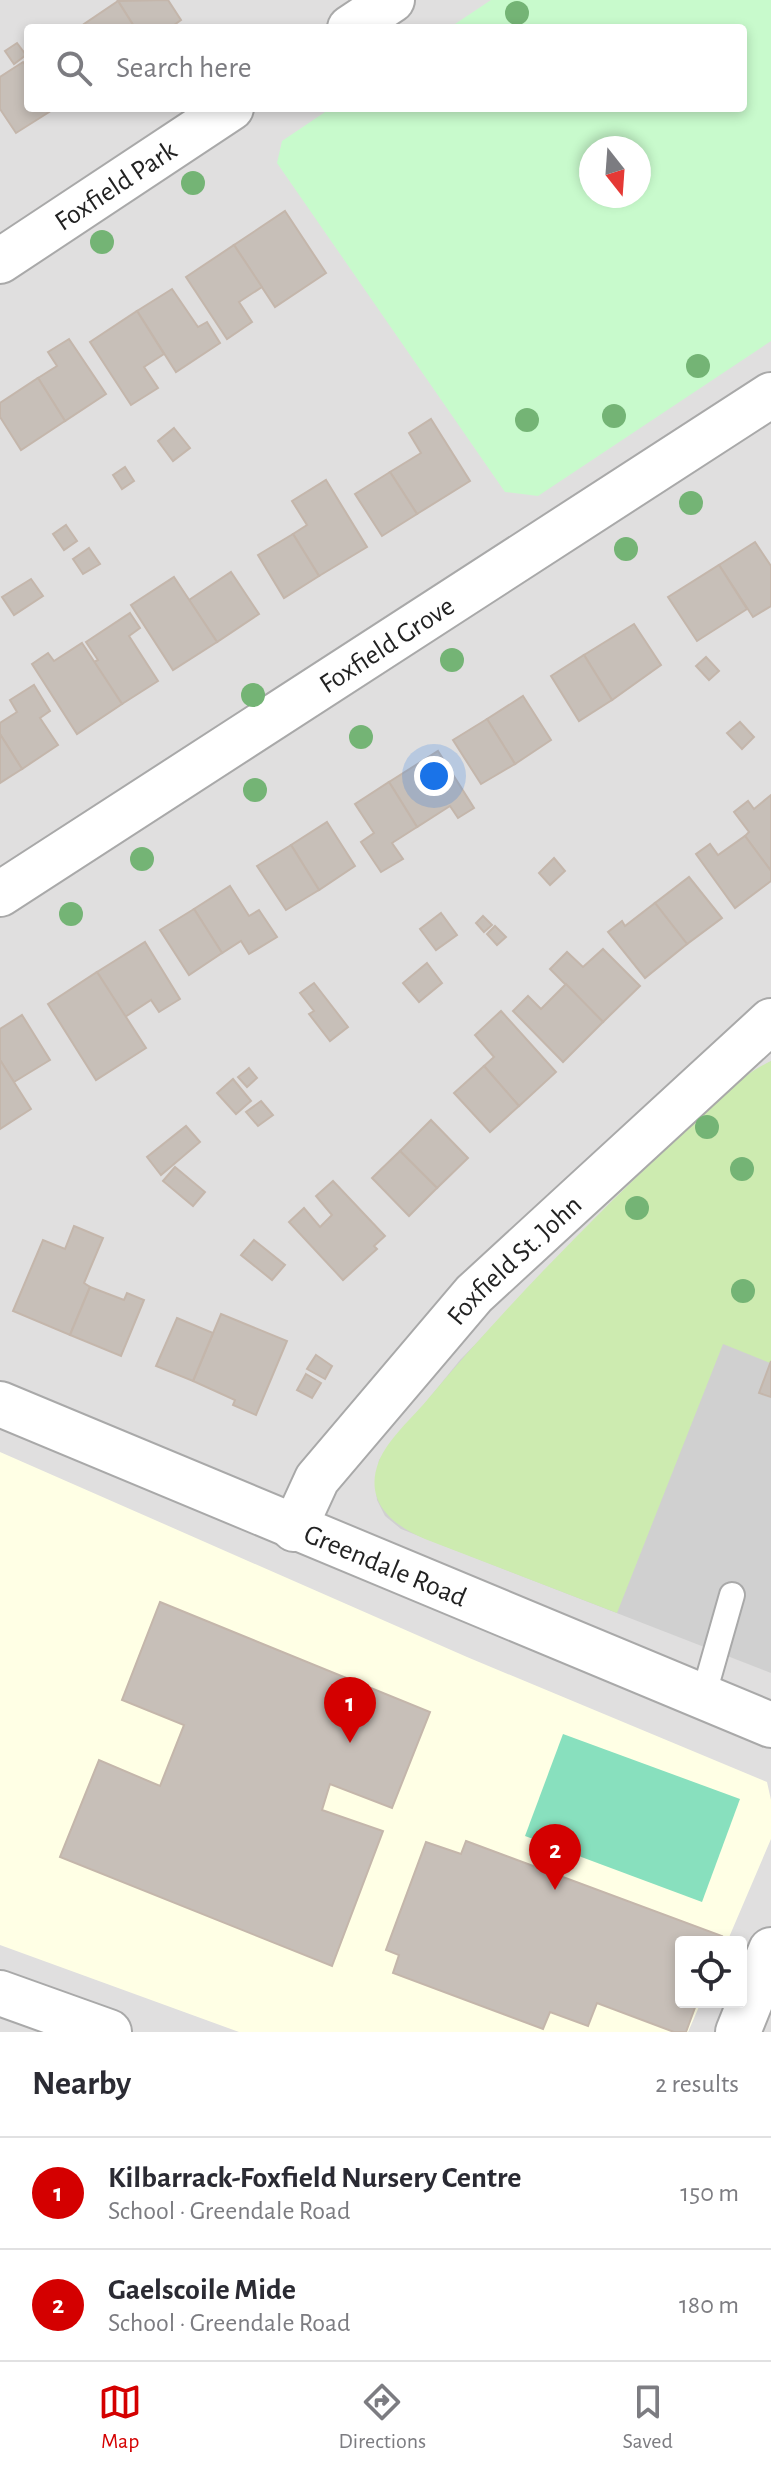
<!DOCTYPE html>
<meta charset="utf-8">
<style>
:root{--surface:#fff;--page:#f7f7f7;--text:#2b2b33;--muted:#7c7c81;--line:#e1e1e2;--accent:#d40000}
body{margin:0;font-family:"Alegreya Sans",sans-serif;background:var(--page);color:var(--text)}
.controls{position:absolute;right:24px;bottom:24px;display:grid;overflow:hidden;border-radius:8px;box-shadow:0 4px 12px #0003}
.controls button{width:72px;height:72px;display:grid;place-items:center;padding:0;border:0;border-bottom:2px solid var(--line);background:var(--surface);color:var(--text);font:40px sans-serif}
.compass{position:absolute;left:579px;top:136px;width:72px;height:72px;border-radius:50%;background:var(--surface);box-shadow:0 4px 12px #0003;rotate:163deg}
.you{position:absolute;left:434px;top:776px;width:28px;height:28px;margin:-20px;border:6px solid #fff;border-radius:50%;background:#1a73e8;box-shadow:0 0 0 12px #1a73e833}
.badge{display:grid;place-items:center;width:52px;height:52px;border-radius:50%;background:var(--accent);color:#fff;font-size:26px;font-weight:700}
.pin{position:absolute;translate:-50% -66px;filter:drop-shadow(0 2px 4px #0008)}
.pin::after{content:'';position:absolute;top:42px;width:28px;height:24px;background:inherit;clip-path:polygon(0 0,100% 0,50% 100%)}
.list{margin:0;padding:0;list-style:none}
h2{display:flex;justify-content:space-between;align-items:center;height:104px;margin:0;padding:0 32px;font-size:34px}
h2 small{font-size:26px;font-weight:400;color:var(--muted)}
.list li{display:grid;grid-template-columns:52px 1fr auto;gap:24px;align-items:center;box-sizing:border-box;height:112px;padding:0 32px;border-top:2px solid var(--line)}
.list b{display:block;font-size:30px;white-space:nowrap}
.list p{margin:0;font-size:26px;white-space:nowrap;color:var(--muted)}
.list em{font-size:26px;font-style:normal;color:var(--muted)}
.icon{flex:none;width:44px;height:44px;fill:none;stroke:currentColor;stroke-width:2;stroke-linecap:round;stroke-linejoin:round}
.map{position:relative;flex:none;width:771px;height:2032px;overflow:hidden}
.search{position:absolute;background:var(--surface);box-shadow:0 4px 12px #0003;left:24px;right:24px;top:24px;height:88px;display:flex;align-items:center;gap:20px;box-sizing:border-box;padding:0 28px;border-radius:8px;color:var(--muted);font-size:30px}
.sheet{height:328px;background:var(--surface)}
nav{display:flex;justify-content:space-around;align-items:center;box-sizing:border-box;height:112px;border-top:2px solid var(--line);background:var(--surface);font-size:22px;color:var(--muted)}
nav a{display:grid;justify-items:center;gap:4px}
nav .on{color:var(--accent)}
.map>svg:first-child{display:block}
.residential{fill:#e0dfdf;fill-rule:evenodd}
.education{fill:#ffffe5}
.religious{fill:#d0d0d0}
.grass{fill:#cdebb0}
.park{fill:#c8facc;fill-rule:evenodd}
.pitch{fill:#88e0be}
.building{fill:#c7bfb8;stroke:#c4b6ab;stroke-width:2}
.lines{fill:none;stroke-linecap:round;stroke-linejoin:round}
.service-casing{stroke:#a9a9a9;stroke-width:28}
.minor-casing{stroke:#a9a9a9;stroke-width:48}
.service{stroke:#fff;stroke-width:24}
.minor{stroke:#fff;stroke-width:44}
.tree{fill:#74b475}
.labels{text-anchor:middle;stroke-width:6;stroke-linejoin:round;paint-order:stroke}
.street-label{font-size:28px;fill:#222;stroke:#fff}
</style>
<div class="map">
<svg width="771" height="2032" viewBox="0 0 771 2032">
<rect width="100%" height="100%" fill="#f2efe9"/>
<path class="residential" d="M0,0H771V2032H0ZM28,28H743V108H28ZM591,148H639V196H591ZM681,1942H741V2002H681Z"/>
<path class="education" d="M0,1452L467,1657L767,1782L771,1800V1839L727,1942H681V2002H701L688,2032H239L0,1945Z"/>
<path class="religious" d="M771,1061V1673L401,1529L385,1516L377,1500L375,1482L379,1460L460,1360L650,1164L737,1083Z"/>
<path class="grass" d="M771,1061V1397L759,1393L770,1363L723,1344L617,1613L425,1539C392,1525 363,1501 379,1461C388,1439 413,1417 428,1399C506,1306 593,1217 682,1134C709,1109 737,1077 771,1061Z"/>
<path class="park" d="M491,0H771V341L538,496L505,492L277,163L282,141L331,108H743V28H449ZM591,148H639V196H591Z"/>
<path class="pitch" d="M563,1734L740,1799L702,1902L525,1836Z"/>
<g class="building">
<path d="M168,0L181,20L170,28H135L118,1Z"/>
<path d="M118,1L135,28H87L84,24Z"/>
<path d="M17,43L26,55L14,64L5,51Z"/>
<path d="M23,62L28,69V108L54,109L16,133L0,109V77Z"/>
<path d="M285,211L326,273L275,307L234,245Z"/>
<path d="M234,245L262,287L239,302L252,322L227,339L186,277Z"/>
<path d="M172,289L198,327L207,322L220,343L176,372L137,311Z"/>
<path d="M137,311L164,354L144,367L158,388L131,405L90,342Z"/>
<path d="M69,339L106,394L65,421L38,378L57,366L48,352Z"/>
<path d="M38,378L65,421L21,450L0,417V403Z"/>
<path d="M431,419L470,481L417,514L390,472L421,453L409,433Z"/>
<path d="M174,428L190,448L173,461L158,441Z"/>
<path d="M125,467L134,481L122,489L113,475Z"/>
<path d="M390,472L417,514L382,536L355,494Z"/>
<path d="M326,480L367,547L319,576L293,534L307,525L292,501Z"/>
<path d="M66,525L77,541L64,550L53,534Z"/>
<path d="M293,534L319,576L284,598L258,555Z"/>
<path d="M755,542L771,566V606L753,617L719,565Z"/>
<path d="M89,548L100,564L83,574L73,559Z"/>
<path d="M719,565L747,609L697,641L668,597Z"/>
<path d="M231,572L259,614L217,642L189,600Z"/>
<path d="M174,577L217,642L173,670L131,605Z"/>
<path d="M31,579L43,596L14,615L2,597Z"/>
<path d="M130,613L140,628L129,636L158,681L122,704L94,662L98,660L86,642Z"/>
<path d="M634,624L661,665L612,700L584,655Z"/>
<path d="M82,643L122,704L77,734L32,664L48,653L54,661Z"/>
<path d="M584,655L612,700L579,721L551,676Z"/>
<path d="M706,657L719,671L709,680L696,666Z"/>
<path d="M34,685L50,711L40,718L58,745L22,769L0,734V723L17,712L10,700Z"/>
<path d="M523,696L551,740L515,764L487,719Z"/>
<path d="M487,719L515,764L481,784L453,740Z"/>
<path d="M740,722L754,737L742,749L727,733Z"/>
<path d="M0,734L22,769L0,783Z"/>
<path d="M438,751L474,808L458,818L450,806L417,827L389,782Z"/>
<path d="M389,782L417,827L392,843L403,859L381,872L361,842L374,833L355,804Z"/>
<path d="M771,795V871L745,836L749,832L734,812L748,801L754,809Z"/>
<path d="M327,822L355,866L319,890L291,845Z"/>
<path d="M745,836L771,871V881L735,908L696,854L710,844L718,855Z"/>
<path d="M291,845L319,890L286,910L257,866Z"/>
<path d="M554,858L565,871L550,885L539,873Z"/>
<path d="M689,877L722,918L687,944L655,903Z"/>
<path d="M230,886L249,916L259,910L277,937L249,954L241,941L222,953L194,909Z"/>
<path d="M655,903L687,944L645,978L608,932L622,921L625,926Z"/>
<path d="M194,909L222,953L189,975L160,930Z"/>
<path d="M441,913L457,935L436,950L420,929Z"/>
<path d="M483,916L492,925L484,932L476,923Z"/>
<path d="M495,926L506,937L497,945L487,934Z"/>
<path d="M145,942L180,999L159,1012L151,1000L125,1017L97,972Z"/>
<path d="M603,949L640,986L603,1022L550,969L567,952L583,967Z"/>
<path d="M427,963L442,983L419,1002L403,983Z"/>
<path d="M97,972L146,1048L96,1080L48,1004Z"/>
<path d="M314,983L348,1027L330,1041L309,1014L314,1011L300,993Z"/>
<path d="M566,984L603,1022L563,1062L513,1011L528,996L541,1009Z"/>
<path d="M501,1011L556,1072L519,1106L484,1066L494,1057L475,1035Z"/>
<path d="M22,1015L50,1060L14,1082L0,1060V1029Z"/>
<path d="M0,1060L31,1109L0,1129Z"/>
<path d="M484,1066L519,1106L490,1132L454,1093Z"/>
<path d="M249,1068L257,1078L247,1087L238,1077Z"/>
<path d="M233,1079L251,1101L236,1114L217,1093Z"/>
<path d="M261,1101L273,1115L258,1126L246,1112Z"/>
<path d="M431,1120L468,1158L437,1188L400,1151Z"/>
<path d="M186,1126L200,1142L161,1175L147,1157Z"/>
<path d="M400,1151L437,1188L409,1216L372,1178Z"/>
<path d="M175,1167L205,1192L193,1206L163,1181Z"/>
<path d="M333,1181L385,1236L374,1246L377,1249L343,1280L289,1222L304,1208L320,1227L332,1215L316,1196Z"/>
<path d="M74,1226L103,1238L84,1283L90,1287L70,1335L13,1311L43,1240L65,1249Z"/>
<path d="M254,1240L285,1265L272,1280L241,1255Z"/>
<path d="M90,1287L124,1300L127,1293L144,1300L121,1356L70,1335Z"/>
<path d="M221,1314L287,1341L256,1415L233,1405L235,1400L193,1381Z"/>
<path d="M177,1318L213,1333L193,1381L156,1366Z"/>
<path d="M316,1355L332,1366L325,1379L307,1369Z"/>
<path d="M771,1361V1397L759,1393Z"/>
<path d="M306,1374L321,1383L312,1398L297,1390Z"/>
<path d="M160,1602L430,1712L392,1808L330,1784L322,1810L383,1831L332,1966L60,1857L99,1760L160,1786L184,1725L122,1700Z"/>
<path d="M466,1841L722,1936L720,1942H681V2002H697L686,2032H674L597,2003L588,2026L550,2012L543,2029L393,1973L399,1955L386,1950L426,1842L461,1854Z"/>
</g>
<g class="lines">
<defs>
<path id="service" d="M703,1697L732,1595"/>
<g id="minor">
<path d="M350,28L392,0"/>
<path id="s1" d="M0,261L231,108"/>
<path id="s2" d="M0,894L771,395"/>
<path id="s3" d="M0,1404L771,1725"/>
<path id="s4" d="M294,1529L317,1479L474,1294L771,1021"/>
<path d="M0,1993L109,2032"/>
<path d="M738,2032L771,1950"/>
</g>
</defs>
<use href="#service" class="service-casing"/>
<use href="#minor" class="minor-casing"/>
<use href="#service" class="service"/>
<use href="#minor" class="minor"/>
</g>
<g class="tree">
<circle cx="517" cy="13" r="12"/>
<circle cx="193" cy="183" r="12"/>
<circle cx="102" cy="242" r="12"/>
<circle cx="698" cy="366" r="12"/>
<circle cx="614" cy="416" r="12"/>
<circle cx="527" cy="420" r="12"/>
<circle cx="691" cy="503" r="12"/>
<circle cx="626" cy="549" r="12"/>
<circle cx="452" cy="660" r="12"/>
<circle cx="253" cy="695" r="12"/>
<circle cx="361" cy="737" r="12"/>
<circle cx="255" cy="790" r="12"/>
<circle cx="142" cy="859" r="12"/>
<circle cx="71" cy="914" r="12"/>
<circle cx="707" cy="1127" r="12"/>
<circle cx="742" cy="1169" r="12"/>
<circle cx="637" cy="1208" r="12"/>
<circle cx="743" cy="1291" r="12"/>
</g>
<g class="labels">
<g class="street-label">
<text dy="10" stroke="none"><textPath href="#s1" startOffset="138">Foxfield Park</textPath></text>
<text dy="10" stroke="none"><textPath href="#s2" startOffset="460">Foxfield Grove</textPath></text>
<text dy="10" stroke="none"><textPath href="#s4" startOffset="350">Foxfield St. John</textPath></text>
<text dy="10" stroke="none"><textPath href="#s3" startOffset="418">Greendale Road</textPath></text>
</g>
</g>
</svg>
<div class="controls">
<button><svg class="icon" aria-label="locate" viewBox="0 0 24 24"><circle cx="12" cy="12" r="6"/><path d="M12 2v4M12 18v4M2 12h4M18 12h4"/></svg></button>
</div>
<svg class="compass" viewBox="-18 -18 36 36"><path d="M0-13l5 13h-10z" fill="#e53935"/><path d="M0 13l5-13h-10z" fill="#7c7c81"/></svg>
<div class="you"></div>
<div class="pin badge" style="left:350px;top:1743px">1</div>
<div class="pin badge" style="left:555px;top:1890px">2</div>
<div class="search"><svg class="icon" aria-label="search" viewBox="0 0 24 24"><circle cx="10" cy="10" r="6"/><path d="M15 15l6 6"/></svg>Search here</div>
</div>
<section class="sheet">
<h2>Nearby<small>2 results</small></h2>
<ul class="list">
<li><span class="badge">1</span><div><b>Kilbarrack-Foxfield Nursery Centre</b><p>School · Greendale Road</p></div><em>150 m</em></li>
<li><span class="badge">2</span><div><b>Gaelscoile Mide</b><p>School · Greendale Road</p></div><em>180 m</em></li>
</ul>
</section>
<nav>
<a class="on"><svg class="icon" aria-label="map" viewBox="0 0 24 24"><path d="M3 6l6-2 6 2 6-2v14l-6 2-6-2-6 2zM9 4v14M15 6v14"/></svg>Map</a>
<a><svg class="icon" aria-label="directions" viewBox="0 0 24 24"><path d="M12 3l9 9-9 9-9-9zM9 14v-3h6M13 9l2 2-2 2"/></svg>Directions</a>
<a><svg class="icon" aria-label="saved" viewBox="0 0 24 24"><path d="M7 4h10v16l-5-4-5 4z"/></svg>Saved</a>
</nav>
